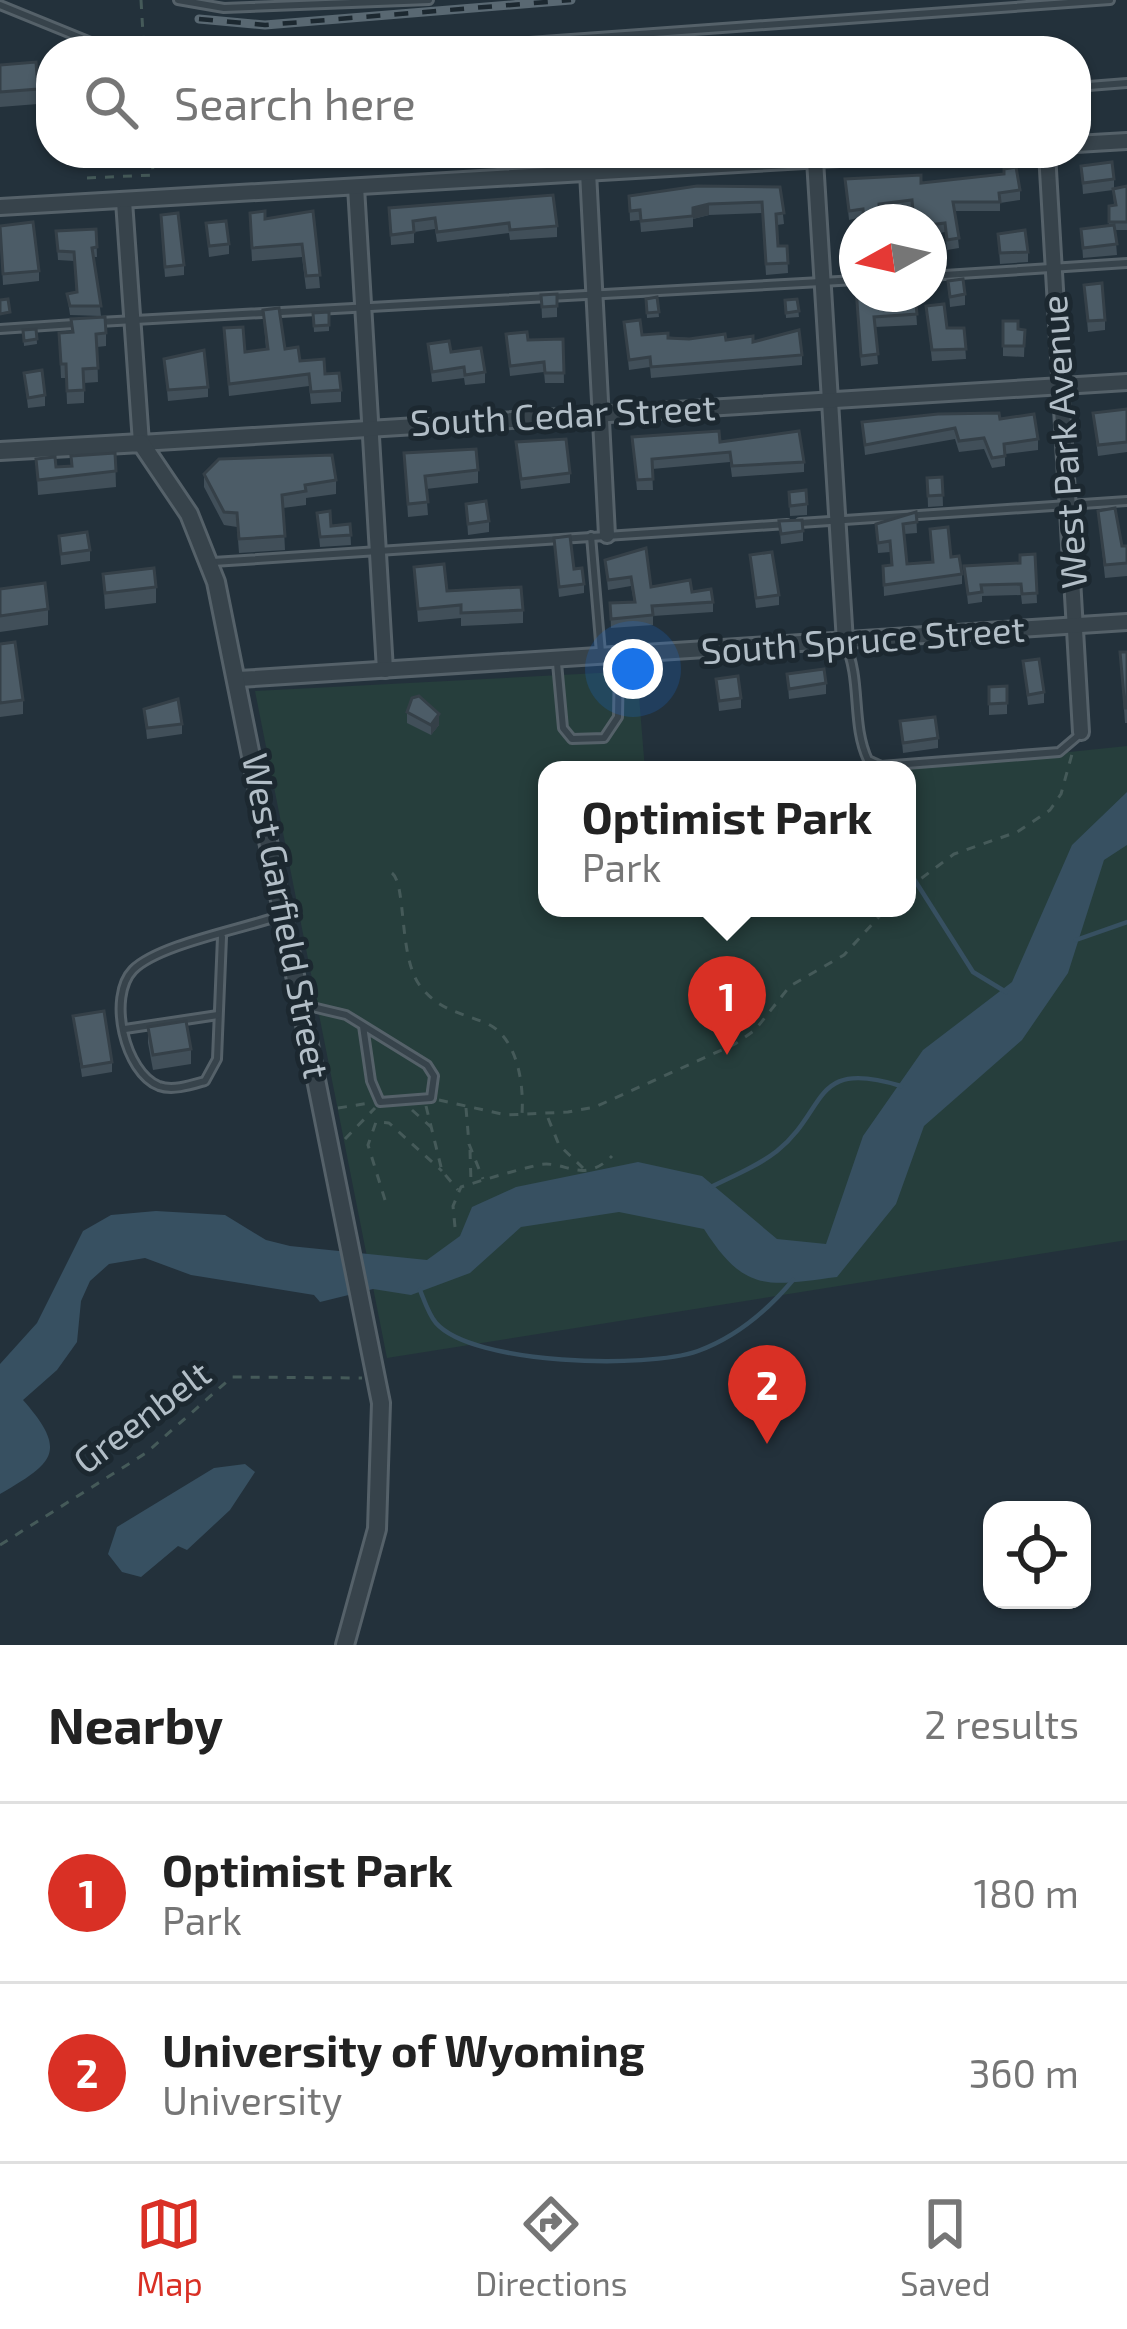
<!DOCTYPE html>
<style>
:root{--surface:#fff;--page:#f2f2f2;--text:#222;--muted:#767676;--line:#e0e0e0;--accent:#d93025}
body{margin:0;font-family:"Exo 2",sans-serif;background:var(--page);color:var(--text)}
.controls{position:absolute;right:36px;bottom:36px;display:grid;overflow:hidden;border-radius:24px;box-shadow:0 3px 9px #0004}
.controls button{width:108px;height:108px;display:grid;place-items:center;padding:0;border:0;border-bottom:3px solid var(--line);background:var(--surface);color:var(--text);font:60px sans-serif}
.compass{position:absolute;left:839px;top:204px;width:108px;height:108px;border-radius:50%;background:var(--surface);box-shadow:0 3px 9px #0004;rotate:262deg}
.you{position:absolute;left:633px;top:669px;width:42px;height:42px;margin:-30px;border:9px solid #fff;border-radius:50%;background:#1a73e8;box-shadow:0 0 0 18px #1a73e833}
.badge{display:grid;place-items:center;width:78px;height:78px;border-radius:50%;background:var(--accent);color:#fff;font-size:39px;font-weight:700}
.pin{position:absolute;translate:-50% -99px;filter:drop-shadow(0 3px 6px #0008)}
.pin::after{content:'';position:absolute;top:63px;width:42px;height:36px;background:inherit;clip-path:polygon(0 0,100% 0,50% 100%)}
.popup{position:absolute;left:538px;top:761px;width:378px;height:156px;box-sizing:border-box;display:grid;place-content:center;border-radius:24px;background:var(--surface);filter:drop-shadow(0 3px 9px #0005);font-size:39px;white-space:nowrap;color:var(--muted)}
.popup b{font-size:45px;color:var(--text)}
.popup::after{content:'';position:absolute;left:50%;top:100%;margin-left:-24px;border:24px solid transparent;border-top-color:var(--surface)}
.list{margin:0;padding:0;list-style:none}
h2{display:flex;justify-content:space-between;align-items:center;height:156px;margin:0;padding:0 48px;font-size:51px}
h2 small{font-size:39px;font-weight:400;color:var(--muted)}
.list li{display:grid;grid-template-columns:78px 1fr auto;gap:36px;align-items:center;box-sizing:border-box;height:180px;padding:0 48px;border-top:3px solid var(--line)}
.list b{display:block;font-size:45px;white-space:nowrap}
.list p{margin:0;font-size:39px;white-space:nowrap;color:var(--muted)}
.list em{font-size:39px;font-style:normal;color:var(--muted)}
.icon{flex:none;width:66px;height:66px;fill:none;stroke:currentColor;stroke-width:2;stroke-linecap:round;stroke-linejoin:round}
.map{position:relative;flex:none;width:1127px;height:1645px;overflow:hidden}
.search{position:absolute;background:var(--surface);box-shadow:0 3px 9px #0004;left:36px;right:36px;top:36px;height:132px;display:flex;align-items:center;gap:30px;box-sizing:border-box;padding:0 42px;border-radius:48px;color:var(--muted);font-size:45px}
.sheet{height:516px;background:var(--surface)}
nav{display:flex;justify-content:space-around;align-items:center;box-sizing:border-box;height:168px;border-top:3px solid var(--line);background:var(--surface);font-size:33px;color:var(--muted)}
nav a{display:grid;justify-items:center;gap:6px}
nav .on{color:var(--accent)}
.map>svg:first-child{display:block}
.green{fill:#263e3c}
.water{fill:#375061}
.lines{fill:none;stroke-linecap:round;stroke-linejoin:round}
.stream{stroke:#375061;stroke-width:4.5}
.service-casing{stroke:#556169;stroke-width:12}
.minor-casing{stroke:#556169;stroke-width:20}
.tertiary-casing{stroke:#556169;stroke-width:22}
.path{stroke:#455a59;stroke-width:3;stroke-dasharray:9 9;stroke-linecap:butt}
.service{stroke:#37434b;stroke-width:6}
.minor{stroke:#37434b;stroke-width:14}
.tertiary{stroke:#37434b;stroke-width:16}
.rail-casing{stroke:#596872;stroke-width:9}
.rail{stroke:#1c2830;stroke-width:4.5;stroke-dasharray:14;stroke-linecap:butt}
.wall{fill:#414f59}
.shaded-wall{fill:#354048}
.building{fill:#4c5c67;stroke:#354048;stroke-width:3}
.labels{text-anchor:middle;stroke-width:10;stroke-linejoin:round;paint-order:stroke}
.street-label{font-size:36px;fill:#b2bec7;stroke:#1c2830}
</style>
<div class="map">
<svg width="1127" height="1645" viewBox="0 0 1127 1645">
<rect width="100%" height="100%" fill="#23313b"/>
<path class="green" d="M637,671L645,770H547V908H907V770H897L1127,746V1240L387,1358L255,691Z"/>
<g class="water">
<path d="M1127,792V845L1104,860L1068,973L1022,1040L924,1126L896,1204L837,1277C767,1286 745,1293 704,1229L619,1212L521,1227L470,1273L411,1295L373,1289L320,1302L314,1295L191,1275L145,1258L109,1264L90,1281L81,1301L77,1342L57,1370L23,1400C69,1452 53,1463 0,1494V1364L37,1323L83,1231L111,1215L156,1211L225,1215L266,1240L290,1246L427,1260L460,1236L472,1207L516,1187L638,1162L702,1176L777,1239L826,1244L863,1136L923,1050L1012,982L1072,845Z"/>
<path d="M245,1464L255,1472L230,1510L187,1550L178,1546L141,1577L122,1572L108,1554L117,1527L214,1468Z"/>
</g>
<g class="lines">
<g class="stream">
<path d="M907,868L973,972L1006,992"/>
<path d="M1076,940L1127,922"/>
<path d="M711,1187C733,1176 758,1166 777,1151C829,1109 810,1058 901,1086"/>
<path d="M420,1290C424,1300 429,1315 436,1323C473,1365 647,1369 698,1351C736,1337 768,1310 793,1280"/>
</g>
<defs>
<g id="service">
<path d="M178,0L224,8L429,0"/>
<path d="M0,5L113,51"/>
<path d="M405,51L1110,0"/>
<path d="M1076,87L1127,83"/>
<path d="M929,276L1127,263"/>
<path d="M99,322L857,280"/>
<path d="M0,329L74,324"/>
<path d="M800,523L1127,501"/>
<path d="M591,536L601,653"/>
<path d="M213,562L787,524"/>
<path d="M845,643C862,680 851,724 868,760L881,766L1059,752L1079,735"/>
<path d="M557,663L563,728L572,739L604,738L618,717L619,658"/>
<path d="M222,937L217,1059L205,1081C191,1085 173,1091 159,1086C125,1073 107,997 133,970C159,944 244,929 282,915"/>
<path d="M304,1005L346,1015L427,1065L434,1076L431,1098L380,1102L371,1081L363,1026"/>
<path d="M125,1029L218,1015"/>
</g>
<g id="minor">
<path d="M1076,144L1127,141"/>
<path d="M1047,153L1081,732"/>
<path d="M815,160L845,642"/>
<path d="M588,172L607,535"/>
<path d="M356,187L385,670"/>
<path d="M124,201L141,443L1127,382"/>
<path d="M0,207L926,153"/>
<path d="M239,679L1127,622"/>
</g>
<path id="tertiary" d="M0,451L141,443L189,514L216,582L381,1403L377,1529L345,1645"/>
</defs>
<use href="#service" class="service-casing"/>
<use href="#minor" class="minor-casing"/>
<use href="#tertiary" class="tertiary-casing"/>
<g class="path">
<path d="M141,0L144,51"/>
<path d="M87,178L153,175L152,153"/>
<path d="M392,873C407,885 398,959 421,987C439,1010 461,1013 486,1023C518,1037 524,1085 522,1114"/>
<path d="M907,889L954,854L1017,832L1050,810L1061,794L1072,754"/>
<path d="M439,1100L506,1115L568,1112L595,1107L735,1044L755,1030L790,986L844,955L887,908"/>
<path d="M426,1106L442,1171L458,1190"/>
<path d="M338,1108L370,1103"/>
<path d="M466,1108L469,1144L483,1179"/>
<path d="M412,1110L431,1127"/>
<path d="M548,1118L559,1145L583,1168"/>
<path d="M345,1139L375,1108"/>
<path d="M470,1150L471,1183"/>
<path d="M385,1200L368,1145L376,1122L389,1123L442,1171"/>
<path d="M455,1227L453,1206L461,1187C486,1179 513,1171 538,1165C565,1159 582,1186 612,1156"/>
<path d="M0,1545L146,1453L232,1377L362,1378"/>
</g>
<use href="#service" class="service"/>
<use href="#minor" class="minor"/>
<use href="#tertiary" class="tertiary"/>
<defs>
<path id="rail" d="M199,19L265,25L571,0"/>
</defs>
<use href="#rail" class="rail-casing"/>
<use href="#rail" class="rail"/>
</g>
<g class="wall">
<path d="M0,65L38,89V104L0,107Z"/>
<path d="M80,153H116V163L81,167Z"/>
<path d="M1081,166L1114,179V188L1127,186V230H1115L1117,255L1083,258L1081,229L1109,225V206L1114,205L1113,190L1083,194Z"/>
<path d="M845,179L1020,190V200L1000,203V211H955L959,248L947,250L945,232L929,235V222H913L912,210L879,213L849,220Z"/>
<path d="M780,187L784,224L777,225L778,246H787L788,273L766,275L762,213L709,215L693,219V227L641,232L640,220L630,221L629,196Z"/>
<path d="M389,208L557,226V237L510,240L509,233L437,242L435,229L414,232V243L391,245Z"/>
<path d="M313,211L320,288L306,289L302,257L252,261L250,225L265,219Z"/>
<path d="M206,223L229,244V254L209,257Z"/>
<path d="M0,226L39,271V281L3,285Z"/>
<path d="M161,226L184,265V275L165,277Z"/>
<path d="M96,229L97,257H94L101,316L70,315L67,294L76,292L74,261L58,260L56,231Z"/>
<path d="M998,234L1028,252V262L1000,264Z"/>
<path d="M948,281L965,294V305L950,307Z"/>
<path d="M1084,285L1105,320V330L1088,332Z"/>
<path d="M557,294V317L542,318L541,295Z"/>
<path d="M915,294L917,325L875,327L878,364L861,366L856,298Z"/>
<path d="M657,297L659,317L647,318L646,299Z"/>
<path d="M797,299L799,317L786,318L785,300Z"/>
<path d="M926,306L947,328H964L966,359L932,361Z"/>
<path d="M263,310L285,349L300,361L325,374L341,390V402L311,404L309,386L229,396L224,328L245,352L266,349Z"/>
<path d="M329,312V331L314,332L313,313Z"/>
<path d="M71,319L106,333V346L97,347L98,382L84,383V403L67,404L66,378H61L59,333L71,332Z"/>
<path d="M1003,321L1018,329L1025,330L1024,357L1003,356Z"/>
<path d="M624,322L642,335L753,342L802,355V365L651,378L650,367L629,370Z"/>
<path d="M36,329L37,344L24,346L23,330Z"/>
<path d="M506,334L528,340L563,339L564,383H545L544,372L510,376Z"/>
<path d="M428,344L451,352L485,372V383L465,385L464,378L432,382Z"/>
<path d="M164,359L208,387V397L168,401Z"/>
<path d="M24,373L45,395V406L28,408Z"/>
<path d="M1127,409V452L1098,456L1093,413Z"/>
<path d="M1000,419L1038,439V450L1005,454V466L992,468L984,449L959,452L955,439L865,455L862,422Z"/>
<path d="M632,437L720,442L804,462V472L732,477L730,462L652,469L653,490H637Z"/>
<path d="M516,442L570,473V483L521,489Z"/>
<path d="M115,453L116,487L38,495L36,459L56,467L72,466Z"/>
<path d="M404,453L478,470V483L426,489L428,515L408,517Z"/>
<path d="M204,474L336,480V494L306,498V505L283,508L285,550L239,553L237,527L224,525L204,487Z"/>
<path d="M942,477L943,506L928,507L927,478Z"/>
<path d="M789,492L807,504V515L790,516Z"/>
<path d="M466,504L489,521V532L468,535Z"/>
<path d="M1098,511L1122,546H1127V576L1105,578Z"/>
<path d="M916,512L917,533L904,534L907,564L932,563L930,529L962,574V584L884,596L883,566L891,565L890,552L878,553L876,524Z"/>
<path d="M317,513L331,526L350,524L351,545L320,547Z"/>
<path d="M779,521L803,531V541L781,544Z"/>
<path d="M59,536L90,550V561L61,565Z"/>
<path d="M554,538L584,584V593L559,597Z"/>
<path d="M1035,554L1037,603L1022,604L1021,595L982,596V602L968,604L964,566L1020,563Z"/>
<path d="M750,555L779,595V605L756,608Z"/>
<path d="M605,560L651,587L692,592L713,602V612L653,616V625L611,628L610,603L634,602L631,586L608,590Z"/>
<path d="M414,567L447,591L523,610V623L461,626V618L418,622Z"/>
<path d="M103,574L156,587V603L105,609Z"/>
<path d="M0,589L48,609V625L0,632Z"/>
<path d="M0,644L23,700V714L0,717Z"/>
<path d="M1120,652H1127V723H1125Z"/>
<path d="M1023,661L1044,692V703L1028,705Z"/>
<path d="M787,674L826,683V694L789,699Z"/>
<path d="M716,679L741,698V708L719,711Z"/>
<path d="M989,687L1007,703V714L989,715Z"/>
<path d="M144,709L182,724V734L147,739Z"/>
<path d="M407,712L439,725L431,735L407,723Z"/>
<path d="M900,721L938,738V748L903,753Z"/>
<path d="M73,1016L112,1062V1072L82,1077Z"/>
<path d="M148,1027L191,1049V1064L153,1070L148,1043Z"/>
</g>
<g class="shaded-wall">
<path d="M709,204V215L693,219V208Z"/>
<path d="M439,714V725L431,735V725Z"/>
</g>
<g class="building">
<path d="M36,62L38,89L0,92V65Z"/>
<path d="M1112,162L1114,179L1083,183L1081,166Z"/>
<path d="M1016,167L1020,190L999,193L1000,202H953L959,238L947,240L945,223L929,225V222H914L912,200L879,204V222H864L863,209L849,211L845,179L921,175V183L1004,174V169Z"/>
<path d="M697,186L780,187L784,213L776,214L778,246H787L788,263L766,264L762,202L709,204L693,208V216L641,221L640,210L630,211L629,196Z"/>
<path d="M1127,186V222H1109V206L1116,205L1113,189Z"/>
<path d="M553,195L557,226L510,230L509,223L437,232L435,218L413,221L414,232L391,235L389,208Z"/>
<path d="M265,211V219L313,211L320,275L306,276L302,244L252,248L250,213Z"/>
<path d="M178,213L184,265L165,267L161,215Z"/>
<path d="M226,221L229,244L209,246L206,223Z"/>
<path d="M33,222L39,271L3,274L0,226Z"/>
<path d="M1114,225L1117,244L1083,248L1081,229Z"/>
<path d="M96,229L97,247L92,248L101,306H70L67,294L77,292L74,252L58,251L56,231Z"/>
<path d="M1025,230L1028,252L1000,253L998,234Z"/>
<path d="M963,279L965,294L950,297L948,281Z"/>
<path d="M1102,283L1105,320L1088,321L1084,285Z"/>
<path d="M856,288L857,294H915L917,314L874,317L878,354L861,356Z"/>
<path d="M557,294V306L542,307L541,295Z"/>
<path d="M657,297L659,312L647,313L646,299Z"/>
<path d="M8,299L10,312L0,314V300Z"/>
<path d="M797,299L799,311L786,313L785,300Z"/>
<path d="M944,304L947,328H964L966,349L932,350L926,306Z"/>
<path d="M279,308L285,349L298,347L300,361L324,359L325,374L339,373L341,390L311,392L309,374L229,384L224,328L243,327L245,352L268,349L263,310Z"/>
<path d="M329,312V325L314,326L313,313Z"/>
<path d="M105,317L106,333L96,334L98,368L83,369L84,390L67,391L66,364H61L59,333L73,332L71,319Z"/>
<path d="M640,320L642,335L668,333V338L689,339L725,334L726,340L753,336V342L799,330L802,355L651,367L650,357L629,360L624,322Z"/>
<path d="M1003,321H1018V329L1025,330L1024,346H1003Z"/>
<path d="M36,329L37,339L24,341L23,330Z"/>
<path d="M527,332L528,340L563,339L564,373H545L544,362L510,366L506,334Z"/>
<path d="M449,341L451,352L481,348L485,372L465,375L464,367L432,372L428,344Z"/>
<path d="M204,350L208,387L168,390L164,359Z"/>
<path d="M42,370L45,395L28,398L24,373Z"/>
<path d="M1127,409V442L1098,445L1093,413Z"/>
<path d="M999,413L1000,419L1034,414L1038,439L1004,444L1005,456L992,458L984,438L959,441L955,428L865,445L862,422L938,414Z"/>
<path d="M719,431L720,442L799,431L804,462L732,466L730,452L652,459L653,479L637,480L632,437Z"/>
<path d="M566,439L570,473L521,479L516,442Z"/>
<path d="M476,449L478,470L425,476L428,502L408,504L404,453Z"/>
<path d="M115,453L116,471L38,480L36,459L55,457L56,467L72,466L71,456Z"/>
<path d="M332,455L336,480L305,485L306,491L282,495L285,536L239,539L237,513L224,512L204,474L219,459Z"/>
<path d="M942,477L943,495L928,496L927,478Z"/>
<path d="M806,490L807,504L790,506L789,492Z"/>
<path d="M486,501L489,521L468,524L466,504Z"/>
<path d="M1115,508L1122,546H1127V563L1105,565L1098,511Z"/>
<path d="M330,511L331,526L350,524L351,535L320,537L317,513Z"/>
<path d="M916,512L917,522L903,524L907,564L933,562L930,529L948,527L951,557L959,556L962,574L884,585L883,566L892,565L890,541L878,543L876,524Z"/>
<path d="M802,520L803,531L781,534L779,521Z"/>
<path d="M87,532L90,550L61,554L59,536Z"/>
<path d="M570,536L574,569L582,568L584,584L559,587L554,538Z"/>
<path d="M646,548L651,587L690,580L692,592L711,589L713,602L652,606L653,615L611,619L610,603L635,602L631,577L608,580L605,560Z"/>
<path d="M772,552L779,595L756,598L750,555Z"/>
<path d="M1035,554L1037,593L1022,594L1021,584L981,585L982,592L968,594L964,566L1020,563V555Z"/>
<path d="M444,564L447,591L521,587L523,610L461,613V605L418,609L414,567Z"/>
<path d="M154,568L156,587L105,593L103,574Z"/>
<path d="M45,583L48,609L0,616V589Z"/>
<path d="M15,642L23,700L0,703V644Z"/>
<path d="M1120,652H1127V708H1125Z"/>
<path d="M1039,659L1044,692L1028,695L1023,661Z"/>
<path d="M824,669L826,683L789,689L787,674Z"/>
<path d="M738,676L741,698L719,701L716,679Z"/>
<path d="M1007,686V703L989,704V687Z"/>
<path d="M419,696L439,714L431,725L407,712L412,698Z"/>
<path d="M178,699L182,724L147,728L144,709Z"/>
<path d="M935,717L938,738L903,743L900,721Z"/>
<path d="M104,1011L112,1062L82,1067L73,1016Z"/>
<path d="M186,1021L191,1049L153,1055L148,1027Z"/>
</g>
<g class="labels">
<g class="street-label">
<text transform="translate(563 415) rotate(-3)" y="13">South Cedar Street</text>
<text transform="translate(1064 442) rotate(-94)" y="13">West Park Avenue</text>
<text transform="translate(863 640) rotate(-4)" y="13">South Spruce Street</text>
<text transform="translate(286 916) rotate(79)" y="13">West Garfield Street</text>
<text transform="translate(142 1417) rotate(-37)" y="13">Greenbelt</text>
</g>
</g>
</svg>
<div class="controls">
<button><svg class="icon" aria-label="locate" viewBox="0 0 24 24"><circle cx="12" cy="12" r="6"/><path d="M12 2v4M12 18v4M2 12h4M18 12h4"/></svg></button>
</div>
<svg class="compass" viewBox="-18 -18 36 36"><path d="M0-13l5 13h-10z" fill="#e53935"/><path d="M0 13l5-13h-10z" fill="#767676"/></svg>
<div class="you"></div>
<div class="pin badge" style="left:727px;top:1055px">1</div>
<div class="popup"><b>Optimist Park</b>Park</div>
<div class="pin badge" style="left:767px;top:1444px">2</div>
<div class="search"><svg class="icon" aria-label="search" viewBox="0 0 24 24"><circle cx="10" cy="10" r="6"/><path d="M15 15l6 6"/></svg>Search here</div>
</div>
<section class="sheet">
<h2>Nearby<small>2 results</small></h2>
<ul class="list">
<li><span class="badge">1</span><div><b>Optimist Park</b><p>Park</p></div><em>180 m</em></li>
<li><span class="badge">2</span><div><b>University of Wyoming</b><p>University</p></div><em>360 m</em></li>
</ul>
</section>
<nav>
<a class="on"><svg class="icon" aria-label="map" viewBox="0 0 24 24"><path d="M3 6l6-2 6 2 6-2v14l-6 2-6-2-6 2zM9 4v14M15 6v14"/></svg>Map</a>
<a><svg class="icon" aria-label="directions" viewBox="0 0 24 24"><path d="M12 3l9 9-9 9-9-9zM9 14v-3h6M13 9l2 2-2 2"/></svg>Directions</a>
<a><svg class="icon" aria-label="saved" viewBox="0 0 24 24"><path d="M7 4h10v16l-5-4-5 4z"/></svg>Saved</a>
</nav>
